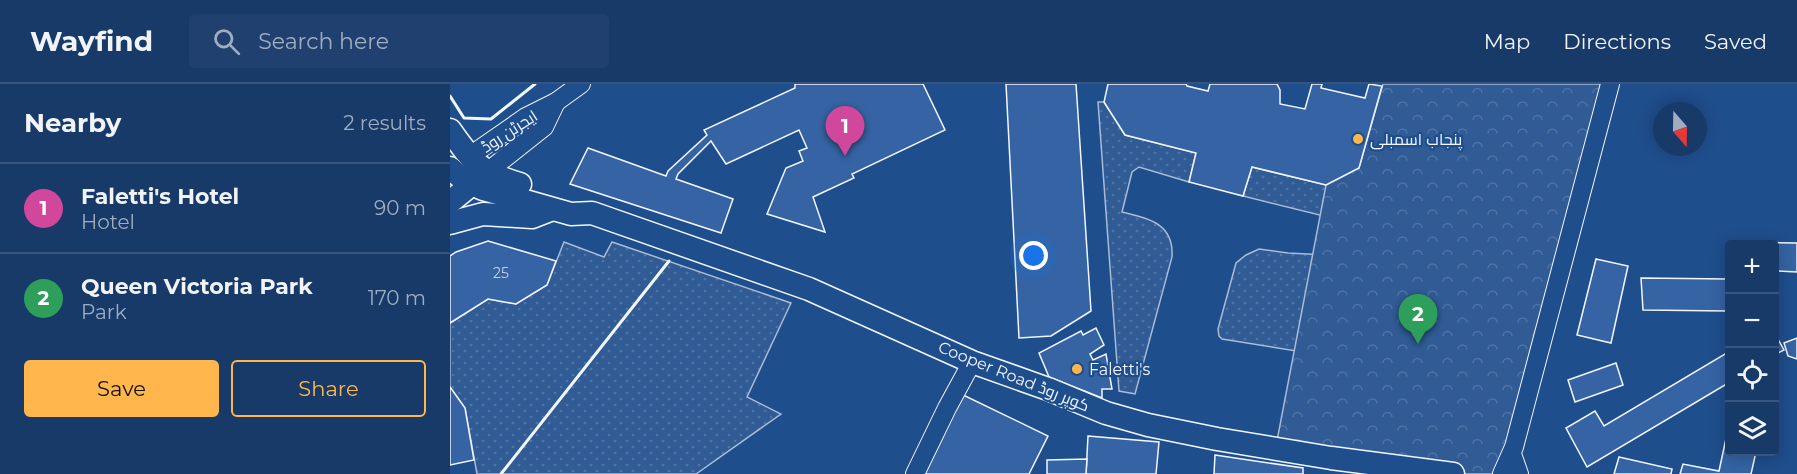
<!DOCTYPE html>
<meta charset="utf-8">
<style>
:root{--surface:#173a69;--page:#20416f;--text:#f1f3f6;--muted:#9eadc0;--line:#36547d;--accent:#ffb74d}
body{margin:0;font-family:Montserrat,Cairo,sans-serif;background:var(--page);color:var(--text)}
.controls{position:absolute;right:18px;bottom:18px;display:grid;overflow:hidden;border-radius:6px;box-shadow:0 3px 15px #0003}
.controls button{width:54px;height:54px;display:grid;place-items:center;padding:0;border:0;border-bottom:2px solid var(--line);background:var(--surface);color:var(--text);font:30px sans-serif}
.compass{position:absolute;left:1203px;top:18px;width:54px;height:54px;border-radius:50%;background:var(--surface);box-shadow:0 3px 15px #0003;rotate:160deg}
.you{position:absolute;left:584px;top:172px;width:21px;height:21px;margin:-15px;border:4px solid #fff;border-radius:50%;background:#1a73e8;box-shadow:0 0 0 9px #1a73e833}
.badge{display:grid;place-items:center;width:39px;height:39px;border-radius:50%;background:var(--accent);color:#fff;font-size:20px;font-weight:700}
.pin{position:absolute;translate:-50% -50px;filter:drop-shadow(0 2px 3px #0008)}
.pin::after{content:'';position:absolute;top:32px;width:21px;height:18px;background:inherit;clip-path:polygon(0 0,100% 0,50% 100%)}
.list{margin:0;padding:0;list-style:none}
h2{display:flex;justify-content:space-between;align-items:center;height:78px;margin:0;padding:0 24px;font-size:26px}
h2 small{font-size:20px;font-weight:400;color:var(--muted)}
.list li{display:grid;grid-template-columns:39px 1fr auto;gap:18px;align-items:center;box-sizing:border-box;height:90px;padding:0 24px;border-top:2px solid var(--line)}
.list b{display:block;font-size:22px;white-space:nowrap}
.list p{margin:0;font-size:20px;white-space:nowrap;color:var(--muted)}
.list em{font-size:20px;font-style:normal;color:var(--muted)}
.actions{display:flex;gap:12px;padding:18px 24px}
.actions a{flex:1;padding:14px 0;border:2px solid var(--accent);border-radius:6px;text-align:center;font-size:21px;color:var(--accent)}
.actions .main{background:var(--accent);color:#111}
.icon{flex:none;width:33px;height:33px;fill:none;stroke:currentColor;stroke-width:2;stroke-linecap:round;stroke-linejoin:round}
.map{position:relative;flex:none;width:1347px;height:390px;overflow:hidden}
header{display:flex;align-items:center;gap:36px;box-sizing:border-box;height:84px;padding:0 30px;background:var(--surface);border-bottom:2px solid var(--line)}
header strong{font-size:28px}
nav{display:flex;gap:33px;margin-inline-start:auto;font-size:21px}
.search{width:420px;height:54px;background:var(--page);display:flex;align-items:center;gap:15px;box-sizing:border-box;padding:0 21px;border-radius:6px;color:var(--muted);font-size:22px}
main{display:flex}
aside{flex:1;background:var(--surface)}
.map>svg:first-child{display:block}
.grass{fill:url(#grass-dots);stroke:#a8bbd7;stroke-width:1.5}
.park{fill:url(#park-crowns);stroke:#a8bbd7;stroke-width:1.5}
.building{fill:#3563a3;stroke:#f2f6ff;stroke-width:1.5}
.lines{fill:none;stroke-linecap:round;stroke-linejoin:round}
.minor-casing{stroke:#f2f6ff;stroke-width:20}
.major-casing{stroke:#f2f6ff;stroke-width:25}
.minor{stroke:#1f4e8c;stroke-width:18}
.major{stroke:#1f4e8c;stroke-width:22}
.wall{stroke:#f2f6ff;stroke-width:3}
.poi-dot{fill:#ffb74d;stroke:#1f4e8c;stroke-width:2}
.labels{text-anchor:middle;stroke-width:4.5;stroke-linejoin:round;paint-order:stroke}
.number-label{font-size:14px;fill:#c3d1e8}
.street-label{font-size:16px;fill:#f2f6ff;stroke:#1f4e8c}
.poi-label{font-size:16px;fill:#f2f6ff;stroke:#1f4e8c;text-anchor:start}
</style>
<header>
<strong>Wayfind</strong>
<div class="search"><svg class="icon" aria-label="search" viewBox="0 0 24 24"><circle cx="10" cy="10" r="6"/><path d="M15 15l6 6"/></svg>Search here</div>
<nav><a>Map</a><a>Directions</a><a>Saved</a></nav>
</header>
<main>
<aside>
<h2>Nearby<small>2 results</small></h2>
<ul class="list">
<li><span class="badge" style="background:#d1479c">1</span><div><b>Faletti's Hotel</b><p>Hotel</p></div><em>90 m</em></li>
<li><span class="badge" style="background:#2e9e5b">2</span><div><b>Queen Victoria Park</b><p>Park</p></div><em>170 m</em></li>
</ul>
<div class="actions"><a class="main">Save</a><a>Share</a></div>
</aside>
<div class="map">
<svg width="1347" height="390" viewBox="0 0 1347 390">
<defs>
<pattern id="grass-dots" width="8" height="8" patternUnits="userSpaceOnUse" patternTransform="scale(1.5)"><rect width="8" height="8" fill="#305b95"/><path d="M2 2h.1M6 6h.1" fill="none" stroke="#4e73a5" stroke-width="1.8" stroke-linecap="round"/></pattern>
<pattern id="park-crowns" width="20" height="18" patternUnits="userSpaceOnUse" patternTransform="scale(1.5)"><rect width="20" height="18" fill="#305b95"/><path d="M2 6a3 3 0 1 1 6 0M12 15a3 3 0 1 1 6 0" fill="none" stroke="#4e73a5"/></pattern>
</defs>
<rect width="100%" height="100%" fill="#1f4e8c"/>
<g class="grass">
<path d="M648,18H654L675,51L746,69L739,98L689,83L682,88L672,128C699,135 724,139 722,173L685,310L669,307Z"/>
<path d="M802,83L876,101L884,97L898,138L793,112Z"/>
<path d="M114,158L154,173L162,158L341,219L297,313L331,330L246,390H27L15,324L0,303V239L38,215L66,220L97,201Z"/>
<path d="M809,165L838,169L877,171L983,289L772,255L769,252L768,245L786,179L796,171Z"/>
</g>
<path class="park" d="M933,0H1160L1055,390H1002L825,367L876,101L909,84Z"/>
<g class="building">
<path d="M473,0L495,46L402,90L404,94L363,113L375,148L317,130L336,84L353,77L349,67L357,64L349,46L276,80L261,57L228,90L226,95L283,115L271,149L120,100L138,64L216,92L218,87L257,51L254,46L345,4V0Z"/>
<path d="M556,0H626L641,227L601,252L569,254Z"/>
<path d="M658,0H736L737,2L758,7L760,0H827L830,6V20L855,25L862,0H872L871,4L915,14L919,0L932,2L909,84L876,101L802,83L793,112L739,98L746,69L675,51L654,18Z"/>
<path d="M38,157L106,177L97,201L66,220L38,215L0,239V172L6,168Z"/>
<path d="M1294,158L1347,159V188L1327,187V210H1324V160H1294Z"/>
<path d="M1146,175L1178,182L1161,259L1127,251Z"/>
<path d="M1191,194L1278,195V227L1193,226Z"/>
<path d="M646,244L654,261L640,270L643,276L656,270L662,305H652V314L599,293L589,269L631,247L633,251Z"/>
<path d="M1324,248L1334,266L1324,271Z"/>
<path d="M1347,254V275L1338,272L1334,259Z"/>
<path d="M1280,267V298L1137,383L1116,344L1145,327L1154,342Z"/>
<path d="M1166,279L1173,301L1125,318L1118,296Z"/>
<path d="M0,303L15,324L24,376L0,381Z"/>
<path d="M509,309L598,352L579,390H473Z"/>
<path d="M1280,336V368H1306L1301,390H1230L1233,380L1269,387Z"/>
<path d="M638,352L709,358L706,390H636Z"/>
<path d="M765,371L853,384V390H764Z"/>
<path d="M1169,373L1222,385L1221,390H1164Z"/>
<path d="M637,375L636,390H597V376Z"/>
</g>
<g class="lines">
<defs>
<g id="minor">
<path d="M20,72L76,33L106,18L131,0"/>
<path d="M37,88L94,43L106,18"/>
<path d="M1062,370L1069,390"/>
<path d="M465,390L497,324L522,278"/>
<path d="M1052,390L1064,363L1160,0"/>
</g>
<g id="major">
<path d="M0,46C23,79 31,89 70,100"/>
<path d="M0,84L15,97L33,105L121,130L142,129L359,205L522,278L598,305L656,329L698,341L767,355L881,374L1003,390"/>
<path d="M0,118L33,91"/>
<path d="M0,139L33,130L82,133L100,126"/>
</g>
</defs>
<use href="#minor" class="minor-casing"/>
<use href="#major" class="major-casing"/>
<use href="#minor" class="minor"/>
<use href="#major" class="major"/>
<g class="wall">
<path d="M0,12L14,34L41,35L85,0"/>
<path d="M51,390L219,177"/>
</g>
</g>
<g class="poi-dot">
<circle cx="908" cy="55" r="6"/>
<circle cx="627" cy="285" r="6"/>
</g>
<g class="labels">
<g class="number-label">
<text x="51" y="194">25</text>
</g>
<g class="street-label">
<text transform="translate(59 47) rotate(-33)" y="6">ایجرٹن روڈ</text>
<text transform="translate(564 292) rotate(22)" y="6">Cooper Road کوپر روڈ</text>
</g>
<g class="poi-label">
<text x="920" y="61">پنجاب اسمبلی</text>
<text x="639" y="291">Faletti's</text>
</g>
</g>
</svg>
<div class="controls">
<button>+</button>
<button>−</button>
<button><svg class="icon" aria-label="locate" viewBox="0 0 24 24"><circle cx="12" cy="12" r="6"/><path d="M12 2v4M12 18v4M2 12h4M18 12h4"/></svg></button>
<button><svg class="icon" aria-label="layers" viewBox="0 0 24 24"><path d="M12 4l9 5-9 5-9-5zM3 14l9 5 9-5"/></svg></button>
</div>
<svg class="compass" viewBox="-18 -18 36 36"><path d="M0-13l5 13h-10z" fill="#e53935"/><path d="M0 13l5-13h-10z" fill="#9eadc0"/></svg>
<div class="you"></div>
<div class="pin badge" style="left:395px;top:72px;background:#d1479c">1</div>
<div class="pin badge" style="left:968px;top:260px;background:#2e9e5b">2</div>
</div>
</main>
